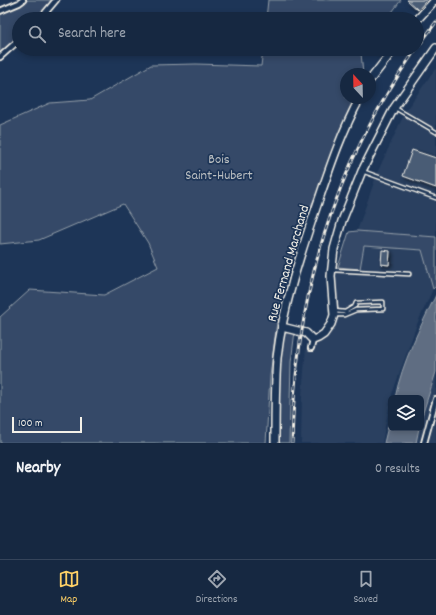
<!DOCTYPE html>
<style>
:root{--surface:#162841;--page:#1f3048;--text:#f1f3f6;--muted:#9ea6b1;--line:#35445a;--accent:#ffd166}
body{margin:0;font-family:Dekko,sans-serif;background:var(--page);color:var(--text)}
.controls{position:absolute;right:12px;bottom:12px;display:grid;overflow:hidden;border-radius:6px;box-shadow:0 2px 6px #0003}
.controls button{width:36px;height:36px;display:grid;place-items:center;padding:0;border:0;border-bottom:1px solid var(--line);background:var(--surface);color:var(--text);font:20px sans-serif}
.compass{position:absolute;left:340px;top:68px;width:36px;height:36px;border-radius:50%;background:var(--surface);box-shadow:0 2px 6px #0003;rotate:338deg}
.scale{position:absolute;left:12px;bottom:10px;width:70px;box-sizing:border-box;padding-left:4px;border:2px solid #f4f1e8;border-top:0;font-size:11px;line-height:14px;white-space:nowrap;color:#f4f1e8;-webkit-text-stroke:3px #1d3557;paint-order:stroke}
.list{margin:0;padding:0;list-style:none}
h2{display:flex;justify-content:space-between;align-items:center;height:52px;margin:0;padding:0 16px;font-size:17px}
h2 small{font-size:13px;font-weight:400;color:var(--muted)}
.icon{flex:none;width:22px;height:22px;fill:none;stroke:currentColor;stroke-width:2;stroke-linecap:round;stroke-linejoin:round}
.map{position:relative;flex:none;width:436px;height:443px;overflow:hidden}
.search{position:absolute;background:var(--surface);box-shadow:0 2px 6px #0003;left:12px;right:12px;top:12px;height:44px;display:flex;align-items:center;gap:10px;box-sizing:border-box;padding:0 14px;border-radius:22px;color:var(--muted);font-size:15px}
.sheet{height:116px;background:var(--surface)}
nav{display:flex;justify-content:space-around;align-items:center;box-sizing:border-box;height:56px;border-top:1px solid var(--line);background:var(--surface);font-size:11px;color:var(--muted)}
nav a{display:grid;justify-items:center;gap:2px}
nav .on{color:var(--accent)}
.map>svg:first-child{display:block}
.built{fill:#2a4060}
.green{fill:#354a67;stroke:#949ea8}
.water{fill:#5e6d82;stroke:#9aa2ab}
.building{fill:#485b74;stroke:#f4f1e8;filter:url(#shadow)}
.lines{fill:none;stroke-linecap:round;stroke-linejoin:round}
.lane-casing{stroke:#f4f1e8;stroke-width:5.5}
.street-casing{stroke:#f4f1e8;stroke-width:8}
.secondary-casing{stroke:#f4f1e8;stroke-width:10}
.lane{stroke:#1d3557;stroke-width:2.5}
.street{stroke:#1d3557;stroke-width:4.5}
.secondary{stroke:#1d3557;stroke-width:7}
.rail-casing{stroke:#f4f1e8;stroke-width:3}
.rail{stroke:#1d3557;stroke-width:1.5;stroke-dasharray:4.5;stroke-linecap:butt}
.labels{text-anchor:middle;stroke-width:3.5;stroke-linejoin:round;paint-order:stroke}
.park-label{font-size:14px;fill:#bbbfc1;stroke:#1d3557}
.street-label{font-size:14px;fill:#f4f1e8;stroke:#1d3557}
</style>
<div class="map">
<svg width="436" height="443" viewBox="0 0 436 443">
<defs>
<filter id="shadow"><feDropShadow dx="2" dy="2" stdDeviation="2" flood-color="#0009"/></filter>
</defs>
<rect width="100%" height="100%" fill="#1d3557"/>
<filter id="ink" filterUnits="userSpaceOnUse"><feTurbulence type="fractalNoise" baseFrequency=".025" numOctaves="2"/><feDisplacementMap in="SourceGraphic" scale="8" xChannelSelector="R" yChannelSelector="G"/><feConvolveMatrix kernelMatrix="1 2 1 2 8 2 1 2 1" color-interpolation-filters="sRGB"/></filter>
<g filter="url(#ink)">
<g class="built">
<path d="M436,68V237L357,231L378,171L406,110Z"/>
<path d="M364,246L423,250L433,289L417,324L397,380L391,397L382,443H301L302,396L306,347L315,346L321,331L331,316L334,266L360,269Z"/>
<path d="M436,372V443H416L419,428H421L422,415Z"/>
</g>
<g class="green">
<path d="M28,0H51L43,14L38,19H19V38L0,54V13Z"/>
<path d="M268,0H401L387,19H266Z"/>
<path d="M263,49H364L361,53L363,74H346V98H359L312,204L282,282L270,376L266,443H0V317L30,290L104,295L158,267L148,243L123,204L39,240L0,244V125L50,103L90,100L151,65L196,64L261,66Z"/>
<path d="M357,231L436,237V286L433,289L422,250L364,246L360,269L338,267L349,232Z"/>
<path d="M295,331L291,362L289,443H276L277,403L283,335L286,333Z"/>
</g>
<g class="water">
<path d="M436,295V372L421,419V398H395C402,363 420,327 436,295Z"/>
<path d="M391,414V428H419L416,443H384Z"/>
</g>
<g class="building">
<path d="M407,0H427L418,10Z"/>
<path d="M375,49H388L383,57Z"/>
<path d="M412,150L436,158V188L403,176Z"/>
<path d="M382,250L390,251L389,265L381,264Z"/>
</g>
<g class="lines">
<defs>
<g id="lane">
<path d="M395,108L436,132"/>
<path d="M362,171L436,198"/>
<path d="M332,270L409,274"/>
<path d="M334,311L345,312L355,306L356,303L383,302V309L356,310L344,315H334"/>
</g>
<g id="street">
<path d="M0,11L19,3L23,0"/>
<path d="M40,19L56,0"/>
<path d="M0,57L19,40"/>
<path d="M311,348L313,340"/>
<path d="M424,443L436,399"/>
</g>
<g id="secondary">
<path d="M417,20L435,0"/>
<path d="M370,80L394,49"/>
<path d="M282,327L306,333L313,340L318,338L324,334L331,324L334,315L331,276L334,249L342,221L362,171L394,108L436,48"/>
<path d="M275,443C275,415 275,386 277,358C283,305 301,252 318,202C330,167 342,131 360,98"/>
</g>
</defs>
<use href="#lane" class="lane-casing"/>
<use href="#street" class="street-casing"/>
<use href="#secondary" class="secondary-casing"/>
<use href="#lane" class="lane"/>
<use href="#street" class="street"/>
<use href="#secondary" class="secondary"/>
<defs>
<g id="rail">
<path d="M417,48L436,22"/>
<path d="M292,443C295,297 332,169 416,49"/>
</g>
</defs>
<use href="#rail" class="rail-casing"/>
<use href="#rail" class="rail"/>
</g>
</g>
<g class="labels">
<g class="park-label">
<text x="219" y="163">Bois<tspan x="219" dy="16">Saint-Hubert</tspan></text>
</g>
<g class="street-label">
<text transform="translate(287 263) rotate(-74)" y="5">Rue Fernand Marchand</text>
</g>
</g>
</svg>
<div class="controls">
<button><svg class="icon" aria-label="layers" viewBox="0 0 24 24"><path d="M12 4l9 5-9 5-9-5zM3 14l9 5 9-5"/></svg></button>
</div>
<svg class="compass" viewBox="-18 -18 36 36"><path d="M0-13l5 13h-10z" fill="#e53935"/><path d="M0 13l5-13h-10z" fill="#9ea6b1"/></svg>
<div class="scale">100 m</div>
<div class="search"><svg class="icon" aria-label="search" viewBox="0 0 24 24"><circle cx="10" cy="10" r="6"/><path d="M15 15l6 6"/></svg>Search here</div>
</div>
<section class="sheet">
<h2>Nearby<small>0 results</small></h2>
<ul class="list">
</ul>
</section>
<nav>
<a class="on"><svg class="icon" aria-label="map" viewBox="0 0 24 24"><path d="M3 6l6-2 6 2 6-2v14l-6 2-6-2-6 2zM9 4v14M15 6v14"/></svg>Map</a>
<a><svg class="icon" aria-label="directions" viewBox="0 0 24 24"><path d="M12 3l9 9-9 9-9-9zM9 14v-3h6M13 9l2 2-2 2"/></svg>Directions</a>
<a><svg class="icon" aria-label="saved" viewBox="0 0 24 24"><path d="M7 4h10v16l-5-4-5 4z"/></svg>Saved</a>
</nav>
